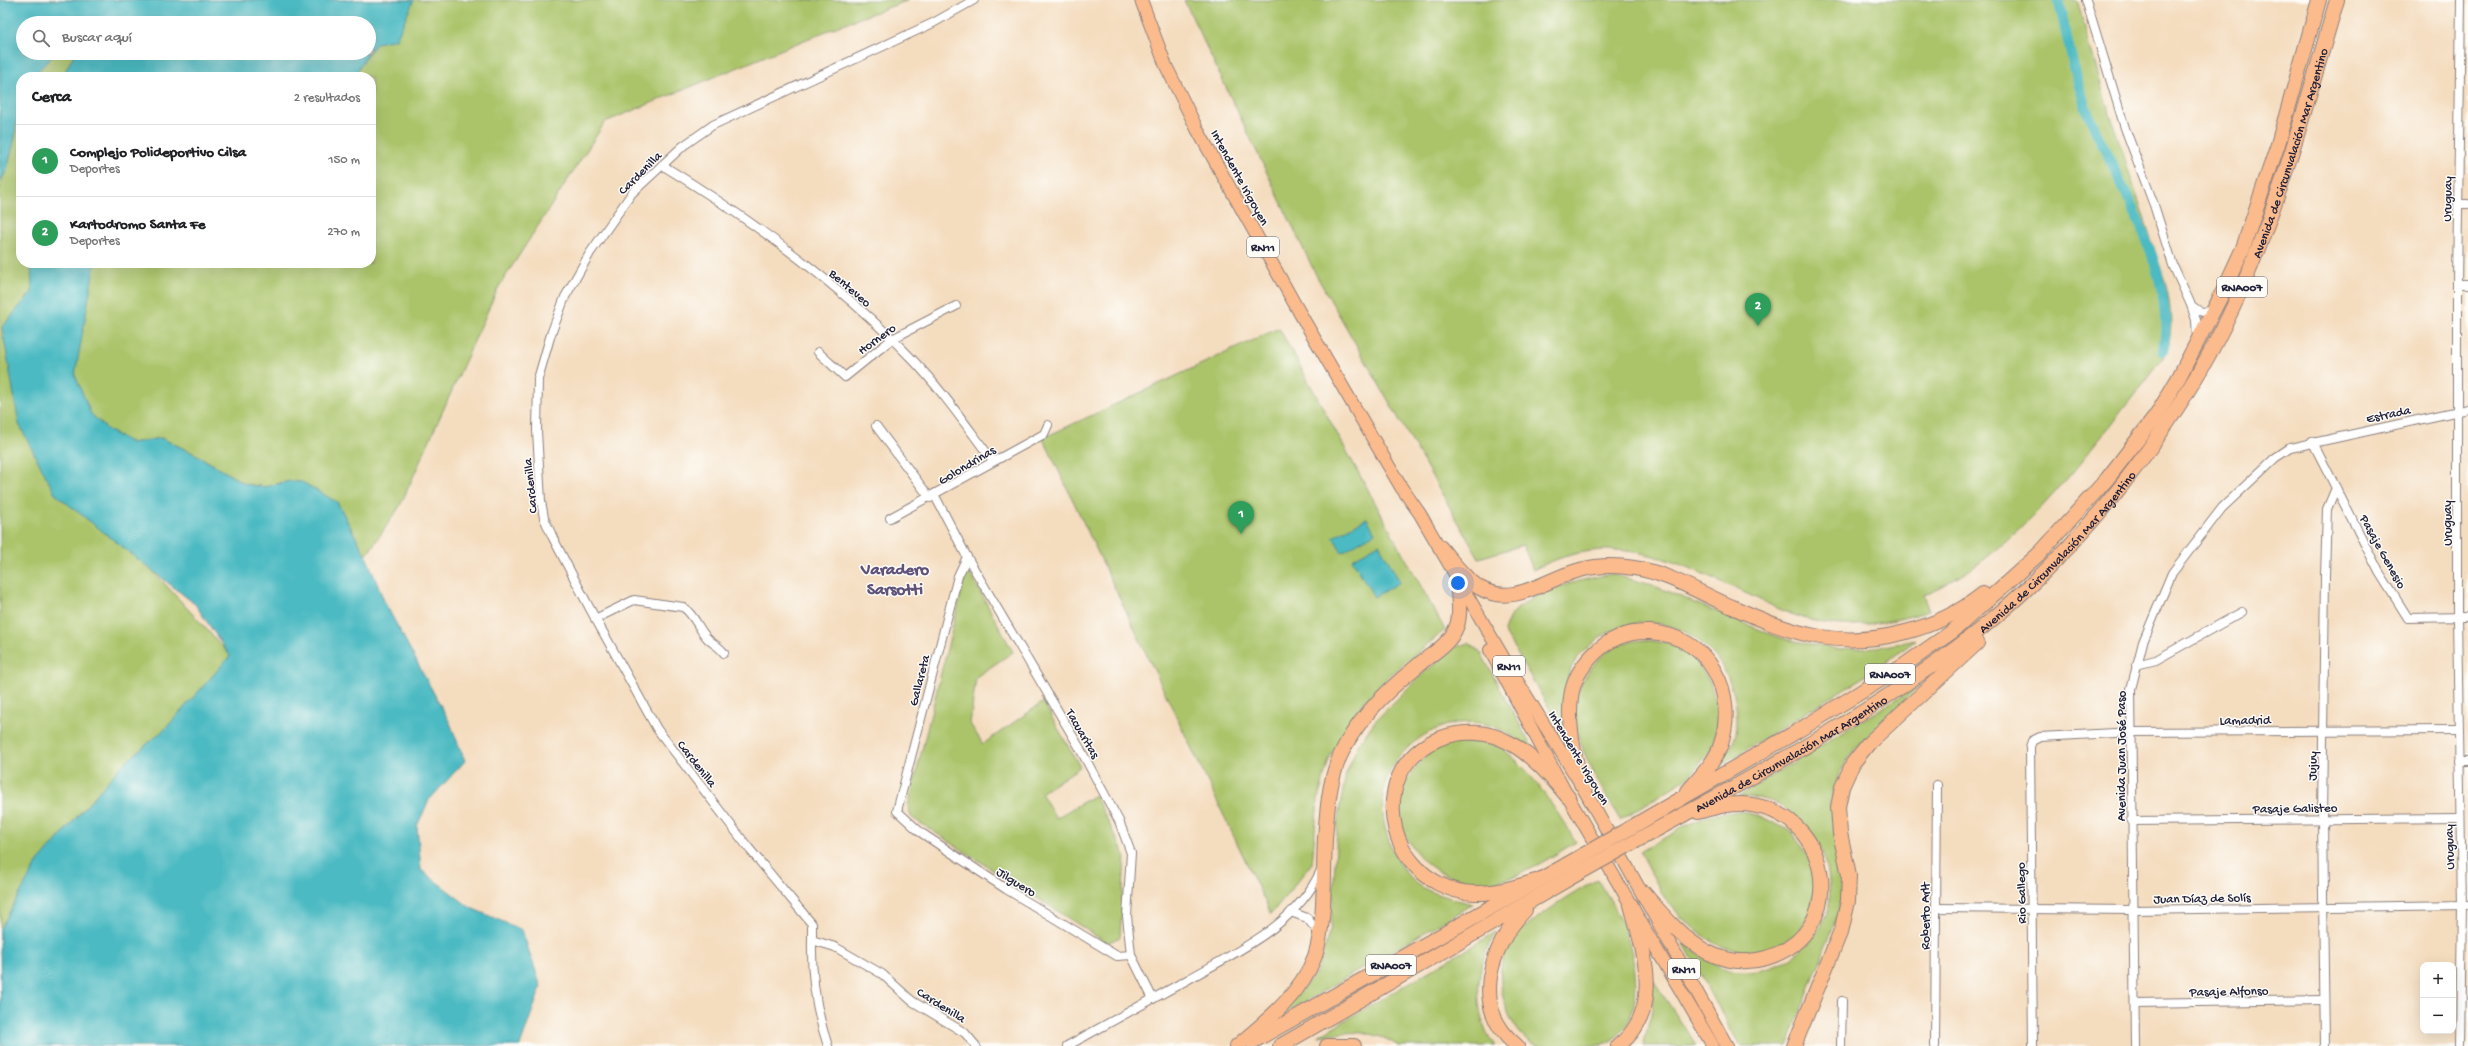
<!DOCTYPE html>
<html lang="es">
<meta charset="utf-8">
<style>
:root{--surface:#fff;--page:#f6f6f6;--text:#202124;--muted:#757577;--line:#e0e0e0;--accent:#d1495b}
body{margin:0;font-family:"Gochi Hand",sans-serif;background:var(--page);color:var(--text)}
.controls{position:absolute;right:12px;bottom:12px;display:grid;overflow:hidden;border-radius:8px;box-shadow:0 4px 16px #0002}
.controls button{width:36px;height:36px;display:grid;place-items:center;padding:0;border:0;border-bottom:1px solid var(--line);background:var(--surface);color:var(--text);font:20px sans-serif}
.you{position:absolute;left:1458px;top:583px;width:14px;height:14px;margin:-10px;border:3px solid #fff;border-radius:50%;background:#1a73e8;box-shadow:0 0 0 6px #1a73e833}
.badge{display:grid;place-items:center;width:26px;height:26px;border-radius:50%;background:var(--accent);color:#fff;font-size:13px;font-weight:700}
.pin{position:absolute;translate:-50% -33px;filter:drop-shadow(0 1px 2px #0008)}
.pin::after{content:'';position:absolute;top:21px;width:14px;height:12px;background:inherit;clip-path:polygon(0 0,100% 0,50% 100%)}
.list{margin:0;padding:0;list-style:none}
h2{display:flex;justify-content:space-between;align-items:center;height:52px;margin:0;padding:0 16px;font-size:17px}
h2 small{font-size:13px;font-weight:400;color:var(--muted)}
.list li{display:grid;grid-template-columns:26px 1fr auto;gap:12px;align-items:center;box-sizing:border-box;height:72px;padding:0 16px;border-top:1px solid var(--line)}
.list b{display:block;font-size:15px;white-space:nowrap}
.list p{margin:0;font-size:13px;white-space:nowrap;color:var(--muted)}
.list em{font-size:13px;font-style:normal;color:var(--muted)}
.icon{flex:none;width:22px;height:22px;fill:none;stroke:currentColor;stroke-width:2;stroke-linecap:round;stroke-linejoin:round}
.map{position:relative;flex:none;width:2468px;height:1046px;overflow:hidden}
.search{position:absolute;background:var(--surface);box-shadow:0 4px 16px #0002;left:16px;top:16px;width:360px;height:44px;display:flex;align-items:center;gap:10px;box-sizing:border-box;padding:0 14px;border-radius:22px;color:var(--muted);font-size:15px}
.panel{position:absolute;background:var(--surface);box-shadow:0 4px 16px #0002;left:16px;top:72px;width:360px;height:196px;border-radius:16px}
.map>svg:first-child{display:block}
.green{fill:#abc46a;stroke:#667352;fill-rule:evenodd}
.water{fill:#4bbac2;stroke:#366e7e}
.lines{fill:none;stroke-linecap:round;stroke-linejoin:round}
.canal{stroke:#4bbac2;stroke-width:10}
.street-casing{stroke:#8b7f7c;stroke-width:10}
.primary-casing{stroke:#8b7f7c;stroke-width:14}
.highway-casing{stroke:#8b7f7c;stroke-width:16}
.street{stroke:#fff;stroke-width:8}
.primary{stroke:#fbbb8d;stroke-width:12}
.highway{stroke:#fbbb8d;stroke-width:14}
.highway-bridge-casing{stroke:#8b7f7c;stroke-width:16;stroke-linecap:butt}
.highway-bridge{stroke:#fbbb8d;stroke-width:14}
.labels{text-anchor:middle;stroke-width:3;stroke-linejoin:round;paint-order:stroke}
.shield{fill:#fdfcf7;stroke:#646373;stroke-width:1}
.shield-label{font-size:12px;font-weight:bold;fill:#22223b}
.street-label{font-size:13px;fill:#22223b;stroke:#fdfcf7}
.district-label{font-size:17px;font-weight:bold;fill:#5f537a;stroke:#fdfcf7}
</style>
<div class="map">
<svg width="2468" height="1046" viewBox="0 0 2468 1046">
<rect width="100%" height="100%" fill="#fdfcf7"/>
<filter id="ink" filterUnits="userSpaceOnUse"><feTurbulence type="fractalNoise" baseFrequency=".025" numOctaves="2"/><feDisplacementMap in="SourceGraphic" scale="8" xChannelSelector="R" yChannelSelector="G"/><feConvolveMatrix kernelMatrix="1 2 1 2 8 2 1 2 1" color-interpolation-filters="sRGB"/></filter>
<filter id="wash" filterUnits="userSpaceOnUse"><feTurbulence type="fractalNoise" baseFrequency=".012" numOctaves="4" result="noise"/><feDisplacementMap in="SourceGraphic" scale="16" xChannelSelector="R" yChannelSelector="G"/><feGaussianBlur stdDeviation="0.9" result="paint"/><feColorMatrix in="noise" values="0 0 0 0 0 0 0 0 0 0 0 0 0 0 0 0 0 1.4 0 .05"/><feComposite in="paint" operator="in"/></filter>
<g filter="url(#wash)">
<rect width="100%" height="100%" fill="#f4dcbe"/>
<g class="green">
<path d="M0,0H909L846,23L605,122L498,288L400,506L366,556L337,502L290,481L264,487L245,484L197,455L161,438L132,443L109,431L91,414L19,425L231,656L0,939ZM23,23H369V53H23ZM21,77H371V263H21Z"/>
<path d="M1184,0H2077L2105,99L2165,281C2171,306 2174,330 2166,355C2098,437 2024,554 1923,595L1929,611C1896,621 1858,629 1824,623C1800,619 1778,609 1756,598C1679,563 1617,526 1533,570L1523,545L1479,558L1316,275Z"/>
<path d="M1279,328L1445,630L1389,676L1362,704L1343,732L1329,759L1318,799L1312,863L1271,914L1043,438Z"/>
<path d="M966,573L971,575L1013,652L976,677L970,724L983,744L1043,702L1080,767L1041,793L1056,818L1095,795L1125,856L1120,937L1107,943L911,817L908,806Z"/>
<path d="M1611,574L1652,585L1780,638L1836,649L1880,647L1916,640L1881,666L1716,768C1722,760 1730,750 1734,740C1739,728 1737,708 1734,695C1718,633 1650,600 1595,641C1586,649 1574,659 1570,671C1562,692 1565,715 1566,737L1504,631C1506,626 1508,618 1512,614C1537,588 1578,581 1611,574Z"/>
<path d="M1644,640L1669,643L1694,658L1710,682L1719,717L1712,750L1686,779L1620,820C1604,791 1584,761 1576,728C1568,695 1591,655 1623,643C1629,641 1637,641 1644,640Z"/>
<path d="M1468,643L1481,653L1535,753C1523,745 1510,734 1497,728C1455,710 1403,737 1387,778C1374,810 1390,862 1416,883C1429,894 1457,900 1473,904L1277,1018L1317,972L1331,927L1338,817L1346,774L1358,745L1375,721L1419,677L1456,647Z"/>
<path d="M1921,684L1854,750L1838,776L1830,803L1842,885L1839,912L1787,1046H1740L1683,942C1699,954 1718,970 1739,972C1774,974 1808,953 1822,922C1825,917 1829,911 1829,905C1835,847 1799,797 1739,796Z"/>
<path d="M1460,742C1469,742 1479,741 1488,743C1521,750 1558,814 1576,842C1548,858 1517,882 1482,883C1421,885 1371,813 1419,764C1423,760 1428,752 1434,749C1441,745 1452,744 1460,742Z"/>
<path d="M1741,811L1762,817L1792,832L1811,859L1815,886L1811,912L1797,933L1777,946L1759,953L1723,948L1698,932L1681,917L1664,897L1640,852L1685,826L1710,815Z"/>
<path d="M1598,879C1608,897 1621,916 1627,936C1639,972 1645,1030 1601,1045C1588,1046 1552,1046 1537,1046C1521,1039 1511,1022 1506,1007C1500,988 1498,970 1505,950C1511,930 1578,891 1598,879Z"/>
<path d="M1496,932C1475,964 1471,1015 1495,1046H1398C1374,1028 1345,1032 1318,1036Z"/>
<path d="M1653,980L1697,1046H1643L1652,1010Z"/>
</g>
<g class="water">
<path d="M0,0H414L396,39L377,43L369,52V23H23V53H56L32,77H21L15,138L8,166L0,184Z"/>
<path d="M75,53H368L354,77H62Z"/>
<path d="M31,263H95L75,375L91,414L109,431L132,443L161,438L197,455L245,484L264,487L290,481L302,482L337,502L366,556L385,603L450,723L465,761L429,800L417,826L421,870L471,908L522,930L541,987L520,1046H1L0,929L37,863L121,766L166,728L230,656L195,604L55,494L19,424L2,327L32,292Z"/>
<path d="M1367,518L1375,533L1342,552L1333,537Z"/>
<path d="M1379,544L1400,582L1374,597L1352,559Z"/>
</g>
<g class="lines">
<path class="canal" d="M2058,0C2068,38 2074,78 2089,115C2118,186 2178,273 2163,351"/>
</g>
</g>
<g filter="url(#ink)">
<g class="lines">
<defs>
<g id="street">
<path d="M974,0L933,23L713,125L683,146L632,193L590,253L565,297L551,334L538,379L537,431L541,501L544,518L553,538L589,607L657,729L747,846L812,924V940L835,947L882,974L912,1001L965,1033L976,1046"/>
<path d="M2086,0L2125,128L2154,205L2173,265L2191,305"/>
<path d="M662,165C752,220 839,283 912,359C942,390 967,427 993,461"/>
<path d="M2458,204H2468"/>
<path d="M2457,284H2468"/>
<path d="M2197,338L2196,320L2191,305C2200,313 2204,314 2214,308"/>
<path d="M818,352L845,377L892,339L956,306"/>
<path d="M876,426L930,498"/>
<path d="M2312,441L2379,572L2408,618L2468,617"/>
<path d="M935,496L967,557L1078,745L1119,821L1131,853L1127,916L1131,955L1153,999"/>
<path d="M890,518L1044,434L1048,425"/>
<path d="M967,557L958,576L897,811L920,832L1006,889L1117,956L1131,955"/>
<path d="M595,619L634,600L683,607C695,615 698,629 708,639C713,644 719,646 724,653"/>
<path d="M2136,665L2156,660L2242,612"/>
<path d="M2459,762H2468"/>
<path d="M2131,821L2459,818"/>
<path d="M1936,908L2133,910L2468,905"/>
<path d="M1291,912L1307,918L1319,933"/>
<path d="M812,940C811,977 816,1011 828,1046"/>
<path d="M2135,1003L2324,1000"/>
<path d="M1067,1046C1107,1024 1147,1002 1187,980C1236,952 1297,925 1321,870"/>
<path d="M1841,1046L1842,1001"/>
<path d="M1935,1046L1937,785"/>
<path d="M2033,1046L2030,747L2032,741L2040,737L2133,732L2458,730"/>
<path d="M2135,1046L2131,689L2143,642L2172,573L2222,508L2275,458L2290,448L2468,409"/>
<path d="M2325,1046L2322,819L2325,576L2327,509L2336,488"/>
<path d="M2460,1046L2462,906L2457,618V284L2461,0"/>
</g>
<g id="primary">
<path d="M1141,0L1166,66L1197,129L1302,317L1401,487L1420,514L1514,676L1581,784L1727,1046"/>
<path d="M1490,650L1568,797L1713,1046"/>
</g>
<g id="highway">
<path d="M1440,547C1452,561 1464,578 1480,588C1514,608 1547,578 1580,570C1598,565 1616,565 1634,568C1664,572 1693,589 1721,602C1751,615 1782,630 1815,636C1872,647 1938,630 1983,594"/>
<path d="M1581,784C1575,756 1567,726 1571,697C1573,681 1582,666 1593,655C1608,639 1628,631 1650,632C1709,636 1739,693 1720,747C1714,763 1699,778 1688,791"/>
<path d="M1630,828L1796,732L1903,666L1953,631L2040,553L2107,479L2156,416L2179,377L2220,298L2243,248L2278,144L2319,0"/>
<path id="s1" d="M1636,841C1746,780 1860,721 1960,645C2075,558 2177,430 2237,299C2280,203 2307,101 2337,0"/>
<path d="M1536,881C1516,887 1495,894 1474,893C1423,891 1385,844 1394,793C1403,740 1466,718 1510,743C1533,756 1551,777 1568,797"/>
<path d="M1643,892C1661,913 1681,938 1707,952C1725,961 1746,964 1766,958C1849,934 1834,817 1752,805C1733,802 1716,807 1698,812"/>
<path d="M1252,1042L1566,865"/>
<path d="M1237,1046C1267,1021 1301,994 1315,956C1326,922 1323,874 1325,839C1327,810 1329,782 1340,756C1356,720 1386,691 1416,667C1428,656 1448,646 1455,630C1461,619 1459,604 1458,592"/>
<path d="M1280,1046L1570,878"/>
<path d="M1327,1046H1354"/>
<path d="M1517,1046C1470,1009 1489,947 1525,910"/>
<path d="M1618,1046C1664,1010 1644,952 1631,905"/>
<path d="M1794,1046L1842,928L1848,901L1849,875L1840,833L1838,807L1842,787L1853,763L1869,743L1977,643"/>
</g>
</defs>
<use href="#street" class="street-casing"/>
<use href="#primary" class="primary-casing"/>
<use href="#highway" class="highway-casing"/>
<use href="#street" class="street"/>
<use href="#primary" class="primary"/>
<use href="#highway" class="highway"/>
<defs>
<g id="highway-bridge">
<path d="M1566,865L1630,828"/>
<path d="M1570,878L1636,841"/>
</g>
</defs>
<use href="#highway-bridge" class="highway-bridge-casing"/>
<use href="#highway-bridge" class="highway-bridge"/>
</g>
</g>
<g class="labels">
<g class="shield">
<rect x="1247" y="237" width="32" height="20" rx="3"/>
<rect x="2217" y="277" width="50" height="20" rx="3"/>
<rect x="1493" y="656" width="32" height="20" rx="3"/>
<rect x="1865" y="664" width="50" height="20" rx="3"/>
<rect x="1366" y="955" width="50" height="20" rx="3"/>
<rect x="1668" y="959" width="32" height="20" rx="3"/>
</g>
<g class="shield-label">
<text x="1263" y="251">RN11</text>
<text x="2242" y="291">RNA007</text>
<text x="1509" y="670">RN11</text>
<text x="1890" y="678">RNA007</text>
<text x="1391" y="969">RNA007</text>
<text x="1684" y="973">RN11</text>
</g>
<g class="street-label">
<text dy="5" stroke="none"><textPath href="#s1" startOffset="982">Avenida de Circunvalación Mar Argentino</textPath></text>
<text transform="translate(639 172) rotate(-45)" y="5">Cardenilla</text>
<text transform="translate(1241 177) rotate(61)" y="5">Intendente Irigoyen</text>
<text transform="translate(2446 199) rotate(-89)" y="5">Uruguay</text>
<text transform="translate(851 287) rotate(41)" y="5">Benteveo</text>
<text transform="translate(876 338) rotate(-36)" y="5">Hornero</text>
<text transform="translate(2388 413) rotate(-12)" y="5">Estrada</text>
<text transform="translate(966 464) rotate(-31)" y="5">Golondrinas</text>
<text transform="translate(529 486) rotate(-96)" y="5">Cardenilla</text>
<text transform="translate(2446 523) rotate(-90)" y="5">Uruguay</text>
<text dy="5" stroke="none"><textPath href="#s1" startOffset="514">Avenida de Circunvalación Mar Argentino</textPath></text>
<text transform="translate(2384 551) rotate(61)" y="5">Pasaje Genesio</text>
<text transform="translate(918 680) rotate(-76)" y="5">Gallareta</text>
<text x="2245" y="724">Lamadrid</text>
<text transform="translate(1084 733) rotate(60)" y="5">Tacuaritas</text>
<text dy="5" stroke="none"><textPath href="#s1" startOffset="178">Avenida de Circunvalación Mar Argentino</textPath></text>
<text transform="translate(2120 756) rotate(-90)" y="5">Avenida Juan José Paso</text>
<text transform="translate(1580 757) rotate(59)" y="5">Intendente Irigoyen</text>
<text transform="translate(698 763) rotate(52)" y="5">Cardenilla</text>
<text transform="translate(2311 766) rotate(-89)" y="5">Jujuy</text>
<text transform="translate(2295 807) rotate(-1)" y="5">Pasaje Galisteo</text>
<text transform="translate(2448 847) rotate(-92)" y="5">Uruguay</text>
<text transform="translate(1017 881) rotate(32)" y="5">Jilguero</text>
<text transform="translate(2020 893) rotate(-91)" y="5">Rio Gallego</text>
<text transform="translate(2202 897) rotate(-1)" y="5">Juan Díaz de Solís</text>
<text transform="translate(1924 916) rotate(-90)" y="5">Roberto Arlt</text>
<text transform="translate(2229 990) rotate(-1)" y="5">Pasaje Alfonso</text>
<text transform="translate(942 1004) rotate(32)" y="5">Cardenilla</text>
</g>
<g class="district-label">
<text x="895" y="574">Varadero<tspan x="895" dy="20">Sarsotti</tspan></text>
</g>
</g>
</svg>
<div class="controls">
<button>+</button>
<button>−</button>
</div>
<div class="you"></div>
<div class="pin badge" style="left:1241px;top:534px;background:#2e9e5b">1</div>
<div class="pin badge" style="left:1758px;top:326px;background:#2e9e5b">2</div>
<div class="search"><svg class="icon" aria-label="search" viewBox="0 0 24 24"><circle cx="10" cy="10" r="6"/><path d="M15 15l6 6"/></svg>Buscar aquí</div>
<section class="panel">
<h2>Cerca<small>2 resultados</small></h2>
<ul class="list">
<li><span class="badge" style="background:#2e9e5b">1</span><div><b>Complejo Polideportivo Cilsa</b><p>Deportes</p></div><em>150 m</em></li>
<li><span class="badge" style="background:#2e9e5b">2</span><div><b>Kartodromo Santa Fe</b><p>Deportes</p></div><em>270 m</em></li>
</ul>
</section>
</div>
